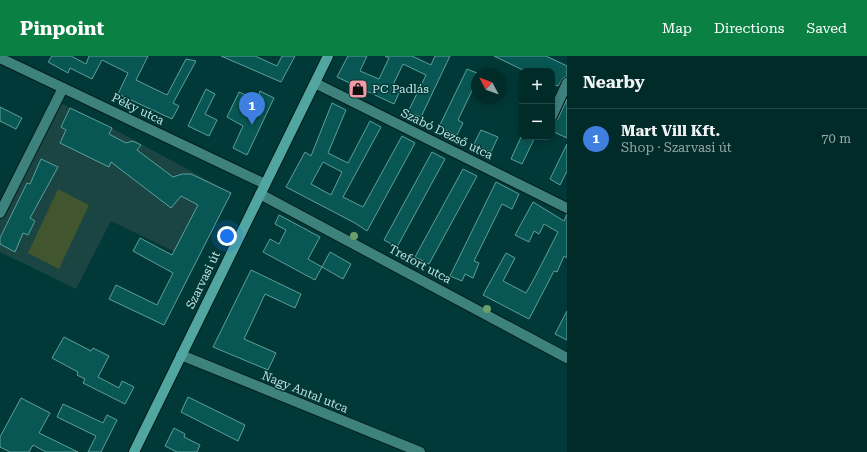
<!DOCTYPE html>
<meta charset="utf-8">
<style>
:root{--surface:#002b29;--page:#0a3331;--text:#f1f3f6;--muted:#95a7a8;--line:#224746;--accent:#0b8043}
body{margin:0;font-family:"Roboto Serif",serif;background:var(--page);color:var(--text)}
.controls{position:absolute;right:12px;top:12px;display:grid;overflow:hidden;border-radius:8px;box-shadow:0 2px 10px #0003}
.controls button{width:36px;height:36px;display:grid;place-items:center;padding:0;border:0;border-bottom:1px solid var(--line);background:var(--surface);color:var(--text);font:20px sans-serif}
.compass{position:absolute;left:471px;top:12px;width:36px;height:36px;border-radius:50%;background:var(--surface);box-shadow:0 2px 10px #0003;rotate:311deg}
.you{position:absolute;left:227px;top:180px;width:14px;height:14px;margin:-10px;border:3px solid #fff;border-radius:50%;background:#1a73e8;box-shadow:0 0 0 6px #1a73e833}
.badge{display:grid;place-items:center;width:26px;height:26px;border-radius:50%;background:var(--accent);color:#fff;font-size:13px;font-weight:700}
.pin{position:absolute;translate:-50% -33px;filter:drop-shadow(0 1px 2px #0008)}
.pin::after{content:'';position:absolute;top:21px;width:14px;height:12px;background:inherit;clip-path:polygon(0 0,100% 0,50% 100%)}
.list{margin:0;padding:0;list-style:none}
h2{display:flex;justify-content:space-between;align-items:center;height:52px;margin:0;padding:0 16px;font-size:17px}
h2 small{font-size:13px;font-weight:400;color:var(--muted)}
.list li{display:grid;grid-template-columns:26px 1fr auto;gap:12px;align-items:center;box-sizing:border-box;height:60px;padding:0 16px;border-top:1px solid var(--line)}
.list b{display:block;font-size:15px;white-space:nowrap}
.list p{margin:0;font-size:13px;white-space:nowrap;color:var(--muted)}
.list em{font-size:13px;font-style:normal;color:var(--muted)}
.map{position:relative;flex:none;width:567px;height:396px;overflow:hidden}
header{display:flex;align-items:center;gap:24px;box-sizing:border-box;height:56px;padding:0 20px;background:var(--accent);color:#fff}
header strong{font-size:19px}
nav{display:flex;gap:22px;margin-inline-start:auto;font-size:14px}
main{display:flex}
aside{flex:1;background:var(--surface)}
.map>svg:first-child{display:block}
.built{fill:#1a4543}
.green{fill:#41552e}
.building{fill:#095754;stroke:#5c9f9b;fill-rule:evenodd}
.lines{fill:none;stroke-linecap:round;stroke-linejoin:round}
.minor-casing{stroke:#071d1b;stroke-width:12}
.major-casing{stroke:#071d1b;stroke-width:12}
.minor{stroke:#3e827e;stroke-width:10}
.major{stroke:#51a6a1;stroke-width:10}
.tree{fill:#6b9e6c}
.labels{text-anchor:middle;stroke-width:3;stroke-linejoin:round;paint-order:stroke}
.poi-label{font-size:12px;fill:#c2e3e0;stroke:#003937;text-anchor:start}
.street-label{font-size:12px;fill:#c2e3e0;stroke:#003937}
</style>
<header>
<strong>Pinpoint</strong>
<nav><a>Map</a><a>Directions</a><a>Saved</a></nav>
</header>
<main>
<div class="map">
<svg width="567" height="396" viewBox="0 0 567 396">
<rect width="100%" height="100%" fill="#003937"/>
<path class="built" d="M58,46L112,72L231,137L196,206L111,165L76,233L0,196V160Z"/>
<path class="green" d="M58,133L89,149L59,213L28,197Z"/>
<g class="building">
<path d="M52,0H71L86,8L89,0H148L136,24L167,39L186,3L196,5L173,47L179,50L172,63L118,38L128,17L102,4L92,23L70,12L68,17L48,6Z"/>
<path d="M221,0H255L277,10L282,0H295L281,26Z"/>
<path d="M348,0H367L360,15L379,23L389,2L385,0H412L431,9L435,0H450L421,61L408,56L426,19L403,8L392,31L400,35L394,48L337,21Z"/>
<path d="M494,0H546L567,10V21L563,22L558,30L552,28V15H525Z"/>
<path d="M467,13L477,17V24L458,64L463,67L457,79L439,71Z"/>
<path d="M206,33L215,38L205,58L217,64L209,80L188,70Z"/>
<path d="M260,35L274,42L247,99L233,92L243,70L227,61L239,36L257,44Z"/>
<path d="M567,43V82L552,75V67L558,63Z"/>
<path d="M332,47L346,54L328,97L348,107L370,65L381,71L343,141L363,151L402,80L415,87L367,175L355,167L286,131L305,96L311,100ZM323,106L342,116L331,139L311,128Z"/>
<path d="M0,51L22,62L16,73L0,65Z"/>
<path d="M70,52L112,72L109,78L126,87L133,85L141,89L137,94L173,121L182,118H191L231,137L164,269L109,243L116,229L157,249L173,217L133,195L140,182L172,199L198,149L181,140L171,152L111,106L109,111L60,87L66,74L61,71Z"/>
<path d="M481,74L498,81L491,96L474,88Z"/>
<path d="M521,81H535L522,108L511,103Z"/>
<path d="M567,88V115L560,129L550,123Z"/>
<path d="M432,96L445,103L397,191L384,184Z"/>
<path d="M41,103L58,111L30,162L35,165L28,179L23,177L15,196L0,188V182L27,127L30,128Z"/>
<path d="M463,113L477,120L429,208L415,201Z"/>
<path d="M496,126L519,138L512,153L502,148L474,205L479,207L473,222L465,218L462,225L450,220Z"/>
<path d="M533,146L564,165L567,158V202L564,200L557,216L554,215L529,263L483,239L506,197L515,202L503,225L526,237L535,221L558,176L544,168L539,178L534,175L529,186L515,179Z"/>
<path d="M279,159L320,181L308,203L322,211L315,224L263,196L270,183L279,188L286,174L275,168Z"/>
<path d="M330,196L351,208L343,223L322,211Z"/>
<path d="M251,214L301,238L295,252L265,238L244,283L276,297L268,314L213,291Z"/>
<path d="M567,255V284L555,278Z"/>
<path d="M64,281L91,295L93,292L109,300L98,321L119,332L122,325L134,331L125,348L83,327L85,323L77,319L78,316L52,302Z"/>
<path d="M188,341L245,369L238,385L181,356Z"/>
<path d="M21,342L50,357L39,377L78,396H46L33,389L29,396H10L0,391V381Z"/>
<path d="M63,348L103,367L107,359L117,364L101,396H88L96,380L57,361Z"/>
<path d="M174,372L185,378L184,381L200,389L197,396H177L165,390Z"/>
</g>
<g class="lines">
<defs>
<g id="minor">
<path d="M0,2L265,128"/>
<path d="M315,27L567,152"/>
<path d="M552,60L567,27"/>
<path d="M260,138L567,302"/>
<path d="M0,157L63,32"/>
<path d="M181,299L420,396"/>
</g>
<path id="major" d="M134,396L328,0"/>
</defs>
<use href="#minor" class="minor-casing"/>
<use href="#major" class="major-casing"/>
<use href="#minor" class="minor"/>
<use href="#major" class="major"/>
</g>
<g class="tree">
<circle cx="354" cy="180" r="4"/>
<circle cx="487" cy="253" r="4"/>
</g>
<defs>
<symbol id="shop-square" viewBox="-11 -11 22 22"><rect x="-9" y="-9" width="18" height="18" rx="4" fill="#f39aa7" stroke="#003937"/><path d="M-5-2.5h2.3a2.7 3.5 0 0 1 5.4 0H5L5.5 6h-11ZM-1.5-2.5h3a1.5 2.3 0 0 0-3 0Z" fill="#111"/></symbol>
</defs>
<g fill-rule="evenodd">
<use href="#shop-square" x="347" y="22" width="22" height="22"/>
</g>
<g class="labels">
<g class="poi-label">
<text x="372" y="37">PC Padlás</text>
</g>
<g class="street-label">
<text transform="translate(138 53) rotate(26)" y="4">Péky utca</text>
<text transform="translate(447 78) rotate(26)" y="4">Szabó Dezső utca</text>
<text transform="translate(420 208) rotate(28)" y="4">Trefort utca</text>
<text transform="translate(203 224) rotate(-64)" y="4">Szarvasi út</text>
<text transform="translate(305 336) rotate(22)" y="4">Nagy Antal utca</text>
</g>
</g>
</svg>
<div class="controls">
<button>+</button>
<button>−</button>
</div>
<svg class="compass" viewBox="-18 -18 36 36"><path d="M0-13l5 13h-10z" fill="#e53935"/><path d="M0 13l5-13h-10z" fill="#95a7a8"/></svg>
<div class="you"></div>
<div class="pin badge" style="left:252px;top:69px;background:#3f7fe0">1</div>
</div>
<aside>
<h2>Nearby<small></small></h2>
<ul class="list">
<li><span class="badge" style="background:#3f7fe0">1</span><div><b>Mart Vill Kft.</b><p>Shop · Szarvasi út</p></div><em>70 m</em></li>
</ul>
</aside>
</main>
